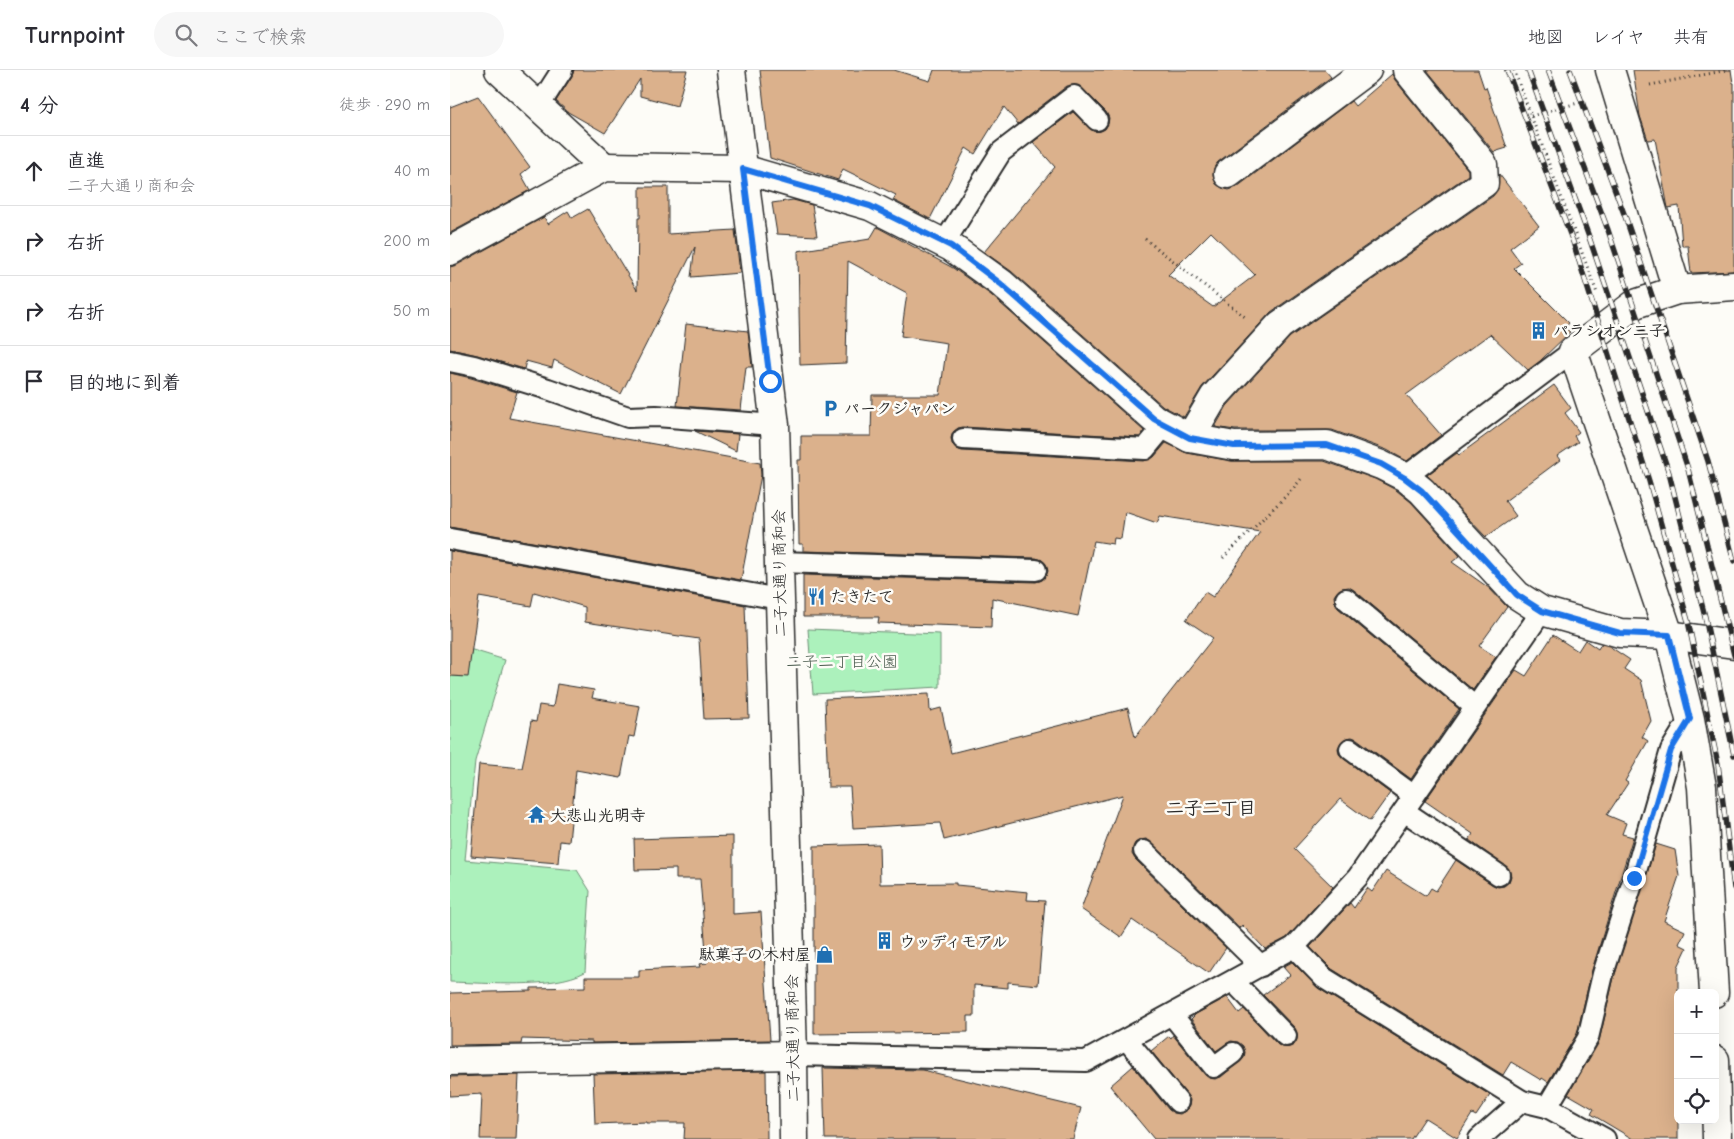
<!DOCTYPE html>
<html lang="ja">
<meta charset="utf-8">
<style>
:root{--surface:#fff;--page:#f7f7f7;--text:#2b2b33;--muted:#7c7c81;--line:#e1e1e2}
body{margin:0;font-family:"Comic Neue","Klee One",sans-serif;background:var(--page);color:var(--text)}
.controls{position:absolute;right:15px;bottom:15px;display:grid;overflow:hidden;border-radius:8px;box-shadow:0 5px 20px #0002}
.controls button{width:45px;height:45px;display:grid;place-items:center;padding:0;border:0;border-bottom:1px solid var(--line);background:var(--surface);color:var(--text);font:25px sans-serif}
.stop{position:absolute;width:15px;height:15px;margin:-11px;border:4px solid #1a73e8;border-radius:50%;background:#fff}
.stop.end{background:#1a73e8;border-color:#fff;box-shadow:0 1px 5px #0008}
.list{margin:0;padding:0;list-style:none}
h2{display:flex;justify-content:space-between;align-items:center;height:65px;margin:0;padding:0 20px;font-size:21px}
h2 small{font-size:16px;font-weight:400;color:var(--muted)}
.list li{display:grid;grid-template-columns:32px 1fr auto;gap:15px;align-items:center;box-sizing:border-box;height:70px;padding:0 20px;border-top:1px solid var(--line)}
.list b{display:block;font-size:19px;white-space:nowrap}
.list p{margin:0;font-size:16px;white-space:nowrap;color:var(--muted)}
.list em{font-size:16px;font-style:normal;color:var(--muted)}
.icon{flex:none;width:28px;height:28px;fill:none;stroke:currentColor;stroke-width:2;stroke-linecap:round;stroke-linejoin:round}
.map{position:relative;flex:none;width:1284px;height:1069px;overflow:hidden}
header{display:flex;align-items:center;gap:30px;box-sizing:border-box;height:70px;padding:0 25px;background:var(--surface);border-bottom:1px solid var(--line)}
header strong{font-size:24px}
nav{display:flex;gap:28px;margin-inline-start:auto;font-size:18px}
.search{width:350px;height:45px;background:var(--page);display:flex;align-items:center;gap:12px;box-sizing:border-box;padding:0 18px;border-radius:28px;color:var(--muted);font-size:19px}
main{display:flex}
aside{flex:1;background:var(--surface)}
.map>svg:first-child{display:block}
.green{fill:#acf1bc;stroke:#6c8e74}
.building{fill:#dbb18c;stroke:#2b2b2b;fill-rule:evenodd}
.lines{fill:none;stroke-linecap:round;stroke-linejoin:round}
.lane-casing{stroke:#2b2b2b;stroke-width:24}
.street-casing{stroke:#2b2b2b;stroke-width:31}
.secondary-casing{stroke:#2b2b2b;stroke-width:31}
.path{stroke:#2b2b2b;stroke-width:3;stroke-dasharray:1 4;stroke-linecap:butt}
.lane{stroke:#fdfcf7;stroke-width:20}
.street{stroke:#fdfcf7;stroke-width:28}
.secondary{stroke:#fdfcf7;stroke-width:28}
.rail-casing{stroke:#2b2b2b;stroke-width:5.5}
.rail{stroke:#fdfcf7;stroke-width:4;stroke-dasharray:11;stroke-linecap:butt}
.route{stroke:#1a73e8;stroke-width:6}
.labels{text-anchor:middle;stroke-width:5;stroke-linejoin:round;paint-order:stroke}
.poi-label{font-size:16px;font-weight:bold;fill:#2b2b2b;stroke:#fdfcf7;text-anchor:start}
.street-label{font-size:16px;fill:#2b2b2b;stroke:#fdfcf7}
.park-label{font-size:16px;fill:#4b5c4f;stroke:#fdfcf7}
.neighbourhood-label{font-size:18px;font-weight:bold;fill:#2b2b2b;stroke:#fdfcf7}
</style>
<header>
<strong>Turnpoint</strong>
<div class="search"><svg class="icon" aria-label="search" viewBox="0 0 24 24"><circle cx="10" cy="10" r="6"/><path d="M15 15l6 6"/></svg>ここで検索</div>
<nav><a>地図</a><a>レイヤ</a><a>共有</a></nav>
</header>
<main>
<aside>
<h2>4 分<small>徒歩 · 290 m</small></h2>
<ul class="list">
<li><svg class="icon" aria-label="ahead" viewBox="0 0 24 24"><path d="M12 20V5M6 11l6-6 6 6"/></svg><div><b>直進</b><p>二子大通り商和会</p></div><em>40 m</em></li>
<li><svg class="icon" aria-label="right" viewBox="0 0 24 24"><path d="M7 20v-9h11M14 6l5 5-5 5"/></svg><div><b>右折</b></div><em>200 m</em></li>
<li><svg class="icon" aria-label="right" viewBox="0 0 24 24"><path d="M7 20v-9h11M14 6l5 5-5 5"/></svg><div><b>右折</b></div><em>50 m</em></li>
<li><svg class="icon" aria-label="arrive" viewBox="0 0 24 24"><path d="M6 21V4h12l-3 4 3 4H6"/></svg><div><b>目的地に到着</b></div></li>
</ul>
</aside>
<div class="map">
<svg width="1284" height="1069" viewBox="0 0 1284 1069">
<rect width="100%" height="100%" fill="#fdfcf7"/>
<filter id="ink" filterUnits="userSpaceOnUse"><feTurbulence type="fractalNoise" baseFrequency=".02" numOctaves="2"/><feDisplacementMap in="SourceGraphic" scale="10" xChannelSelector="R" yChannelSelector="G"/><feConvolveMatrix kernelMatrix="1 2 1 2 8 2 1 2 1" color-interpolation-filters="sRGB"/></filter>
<g filter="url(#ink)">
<g class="green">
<path d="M358,559L490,564V617L363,624Z"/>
<path d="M0,573L55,590L25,691L15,790L127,800L140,821L135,902C103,919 37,913 0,912Z"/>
</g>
<g class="building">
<path d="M124,0H237L227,36L190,26V9L155,63L118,42L106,31L122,6Z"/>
<path d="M310,0H444L480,11L484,0H875L881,7L768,92L764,98L763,106L766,114L772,118L779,120L787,117L901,31L905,36L942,4L945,10L1018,100V105L821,242L752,317L734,347L713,336L561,201L534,182L605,97L583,72L623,42L643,61H650L655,59L658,54L659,48L656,42L632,18L627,15L617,16L568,54L554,37L525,84L516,78L480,149L443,130L446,125L393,99L388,110L320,88ZM761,162L805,205L763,237L718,205Z"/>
<path d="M977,0H1028L1034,18L1036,17L1057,78L1044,82Z"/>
<path d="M1183,0H1281L1283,13H1284V201L1241,203L1238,176H1232L1229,136L1218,138L1205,69L1198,70L1190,46Z"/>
<path d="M28,26L80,97L71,104L80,120L0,163V37Z"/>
<path d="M1049,104L1089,156L1060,178L1071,193L1064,198L1119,253L1115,258L1120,262L1090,291L1078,300L1040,264L956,325L991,365L957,391L937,380L882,360H785L765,357L777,336L840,267L1043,126L1048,119Z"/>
<path d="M190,117H218V164L285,160L290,203L241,207L245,177L171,324L104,290L102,298L76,291L74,299L27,285L0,279V197L7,195L94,147L98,154L118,141L122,148L138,139L187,220L188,148H190Z"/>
<path d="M343,130L362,135L367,166L327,164L322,133Z"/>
<path d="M427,157L503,198L541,225L694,361L690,367L513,357L508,358L503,362L501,368L502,374L507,379L512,381L694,391L704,387L716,373L737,383L781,391H874L925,409L946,420L961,432L1010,486L1002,492L1039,518L1057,537L1029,576L1046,587L1023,620L904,520L899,517L892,518L887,522L884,526L885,533L888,538L1009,639L961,709L907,669L902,667L896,668L891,672L888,678L889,684L893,688L940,723L920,751L890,729L844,779L883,817L837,868L815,879L792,855L790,858L702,773L696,769L690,770L685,773L683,778L682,784L685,789L776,878L759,903L682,850L671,867L631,839L673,725L494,770L490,753L403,758L400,717H378L375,629L479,624L480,641L491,638L501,683L678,638L685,667L763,568L736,550L755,522L763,527L810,462L710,446L707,453L675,442L671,469L664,468L663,474L644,471L628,546L542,528L541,557L428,553L429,547H353V505L586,512L592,510L596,506L598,501L596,494L592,490L586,488L353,481V474H349L348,390H351V366H421L422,325H490L497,273L451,266L457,223L398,191L396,293L350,295L348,181L420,169Z"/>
<path d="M236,254L298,261L302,297H296L291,340L227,336Z"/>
<path d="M0,303L21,308L67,322L59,348L310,393L311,405L291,510L0,457Z"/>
<path d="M1104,315L1121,338L1115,343L1129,362L1124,366L1128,372L1107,386L1110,390L1055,431L1066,446L1036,467L977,405L1007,383L1009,385Z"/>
<path d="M245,361L288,364L286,381Z"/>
<path d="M0,481L295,535L299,648L254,649L249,569L135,552V537L84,522L81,536L29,527L18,607L0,606Z"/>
<path d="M1103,565L1128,581L1135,570L1148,579L1151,574L1159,576L1180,590L1174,599L1191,610L1201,651L1192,667L1198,671L1175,711L1178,713L1157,745L1176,753L1172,764L1183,767L1142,900L1127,964L1098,1012L1092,1008L1091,1010L1061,992L1053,1005L882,899L860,877L900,833L904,838L917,818L922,822L936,801L976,826L981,818L986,821L1006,790L1043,815L1048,817L1054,816L1059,812L1061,806L1059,799L1019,770L1023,764L975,731L1066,600L1076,606Z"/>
<path d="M107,614L144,620L142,628L190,636L184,667L179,666L171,708L126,700L119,772L110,771L108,793L21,786L29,694L72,698L81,651L86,652L89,635L103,637Z"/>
<path d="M283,766V844L311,842L320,970L142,973V971L72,969L71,974L0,975V923L81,921V918L135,917V907H189V900L250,897L249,894L257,893L250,809H226V799L185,800L184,769Z"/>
<path d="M429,774L430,814L506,813V815L578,822L577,830L595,831L588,915L558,912V918L524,915V946H518V962L364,964V776Z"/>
<path d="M1206,774L1225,780L1229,806L1214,851L1235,861L1229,874L1237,878L1228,897V1069H1183L1141,1044L1144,1039L1118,1024L1149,971L1164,907Z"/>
<path d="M842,892L868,918L1040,1025L1026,1046L1022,1044L1007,1068L975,1048L961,1069H704L660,1016L683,996L719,1040L724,1043L730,1044L735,1041L739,1036L740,1030L737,1025L701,981L719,966L721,968L723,965L755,1005L759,1008L765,1009L771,1007L794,988L795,982L793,976L788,972L781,971L766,981L741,949L746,944L777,927L789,943L794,939L828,975L833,977H839L844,975L847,969V963L845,958L813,925L840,905L833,897Z"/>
<path d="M373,998L473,1000L631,1038L623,1069H375Z"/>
<path d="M316,1001L317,1069H234L235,1053H196V1052L145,1054L143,1004Z"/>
<path d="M69,1005L66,1069H30L32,1024L0,1026V1007Z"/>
</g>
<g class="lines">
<defs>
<g id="lane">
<path d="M89,36L112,0"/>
<path d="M494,173L551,82L624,26L647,50"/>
<path d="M0,291L24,296L98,319L178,347L206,346L325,355"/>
<path d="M513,369L695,379L715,355"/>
<path d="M955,407L1123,281"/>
<path d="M0,469L329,529"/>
<path d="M329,492L586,500"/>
<path d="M896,529L1025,637"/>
<path d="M900,679L964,726"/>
<path d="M954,741L1049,805"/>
<path d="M694,781L811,896"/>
<path d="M844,877L874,908L1072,1031L1097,1037L1155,1069"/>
<path d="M783,911L836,966"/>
<path d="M722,945L764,997L783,983"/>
<path d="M677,970L728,1032"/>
<path d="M343,985L636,991L844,877L908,807L1092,541"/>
<path d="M1097,1037L1138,968L1153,904L1184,808L1221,680L1240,649"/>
<path d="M1029,1069L1072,1031"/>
</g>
<g id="street">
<path d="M49,0L154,97"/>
<path d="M1160,0L1227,220"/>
<path d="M778,104L917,0"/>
<path d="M0,181L154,97L293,99L420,136L501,177L551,213L704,349L740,368L784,376L877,375L931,395L955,407L972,421L1067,525L1092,541L1170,563L1219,565L1284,574"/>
<path d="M740,368L764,327L830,255L1034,113L1033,94L957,0"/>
<path d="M1264,923L1252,717L1240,649L1219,565L1123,281L1185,234L1227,220L1284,216"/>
<path d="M1265,990L1267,1069"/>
<path d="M0,991L343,985"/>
</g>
<path id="secondary" d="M281,0L325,355L343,985L344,1069"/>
</defs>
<use href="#lane" class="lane-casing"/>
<use href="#street" class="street-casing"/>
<use href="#secondary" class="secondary-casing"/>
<g class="path">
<path d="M1064,0L1147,223"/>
<path d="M1200,15L1278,0"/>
<path d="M1081,46L1135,31"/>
<path d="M695,169L795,247"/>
<path d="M773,488L843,419L851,409"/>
</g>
<use href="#lane" class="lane"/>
<use href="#street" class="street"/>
<use href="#secondary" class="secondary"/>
<defs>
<g id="rail">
<path d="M1057,0L1123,172L1199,411L1238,551L1268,694L1284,818"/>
<path d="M1078,0L1139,167L1219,403L1255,547L1284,685"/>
<path d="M1098,0L1158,160L1238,399L1284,585"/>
<path d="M1120,0L1176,149L1258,391L1284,491"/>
</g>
</defs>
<use href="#rail" class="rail-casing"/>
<use href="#rail" class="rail"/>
</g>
</g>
<g class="lines" filter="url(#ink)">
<path class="route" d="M320,311L293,99L420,136L501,176L551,214L704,349L740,368L784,376L877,375L931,394L955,408L972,421L1067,525L1092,541L1170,563L1219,565L1240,649L1221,680L1184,808"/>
</g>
<defs>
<symbol id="building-bare" viewBox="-9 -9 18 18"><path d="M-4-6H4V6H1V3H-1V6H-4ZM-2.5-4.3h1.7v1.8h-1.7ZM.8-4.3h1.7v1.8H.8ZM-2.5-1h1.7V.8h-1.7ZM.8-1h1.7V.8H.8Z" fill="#1f6fb2" stroke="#fdfcf7" stroke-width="2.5" paint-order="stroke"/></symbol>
<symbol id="parking-bare" viewBox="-9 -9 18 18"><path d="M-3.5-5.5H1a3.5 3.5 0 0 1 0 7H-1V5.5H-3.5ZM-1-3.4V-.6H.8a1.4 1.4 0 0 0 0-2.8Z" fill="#1f6fb2" stroke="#fdfcf7" stroke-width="2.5" paint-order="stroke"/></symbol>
<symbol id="restaurant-bare" viewBox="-9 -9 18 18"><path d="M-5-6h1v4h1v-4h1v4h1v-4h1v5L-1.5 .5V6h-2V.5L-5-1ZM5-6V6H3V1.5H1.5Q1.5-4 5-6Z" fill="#1f6fb2" stroke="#fdfcf7" stroke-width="2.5" paint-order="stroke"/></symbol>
<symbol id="temple-bare" viewBox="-9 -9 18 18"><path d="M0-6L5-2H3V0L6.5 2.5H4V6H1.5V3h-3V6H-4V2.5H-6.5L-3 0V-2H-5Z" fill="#1f6fb2" stroke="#fdfcf7" stroke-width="2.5" paint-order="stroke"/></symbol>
<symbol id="shop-bare" viewBox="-9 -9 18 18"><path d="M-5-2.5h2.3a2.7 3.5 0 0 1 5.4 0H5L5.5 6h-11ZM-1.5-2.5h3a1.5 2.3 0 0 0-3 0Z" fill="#1f6fb2" stroke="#fdfcf7" stroke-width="2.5" paint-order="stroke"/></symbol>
</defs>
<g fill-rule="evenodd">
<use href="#building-bare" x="1076" y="248" width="25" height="25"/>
<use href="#parking-bare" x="368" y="326" width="25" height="25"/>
<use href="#restaurant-bare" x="354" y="514" width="25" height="25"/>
<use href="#temple-bare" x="74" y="732" width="25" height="25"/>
<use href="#building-bare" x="422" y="858" width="25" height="25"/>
<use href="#shop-bare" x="362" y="872" width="25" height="25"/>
</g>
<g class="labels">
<g class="poi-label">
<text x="1103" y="266">パラシオン二子</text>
<text x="394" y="344">パークジャパン</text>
<text x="380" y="532">たきたて</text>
<text x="100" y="751">大悲山光明寺</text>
<text x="449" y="877">ウッディモアル</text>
<text x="361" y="890" text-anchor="end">駄菓子の木村屋</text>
</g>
<g class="street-label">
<text transform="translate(329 503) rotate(-91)" y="6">二子大通り商和会</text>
<text transform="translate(342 968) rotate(-91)" y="6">二子大通り商和会</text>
</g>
<g class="park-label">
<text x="392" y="597">二子二丁目公園</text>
</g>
<g class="neighbourhood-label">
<text x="761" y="744">二子二丁目</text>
</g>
</g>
</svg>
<div class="controls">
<button>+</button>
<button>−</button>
<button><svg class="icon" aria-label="locate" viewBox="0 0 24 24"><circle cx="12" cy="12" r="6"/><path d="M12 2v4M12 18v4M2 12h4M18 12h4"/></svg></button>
</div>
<div class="stop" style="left:320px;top:311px"></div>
<div class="stop end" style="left:1184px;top:808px"></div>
</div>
</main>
